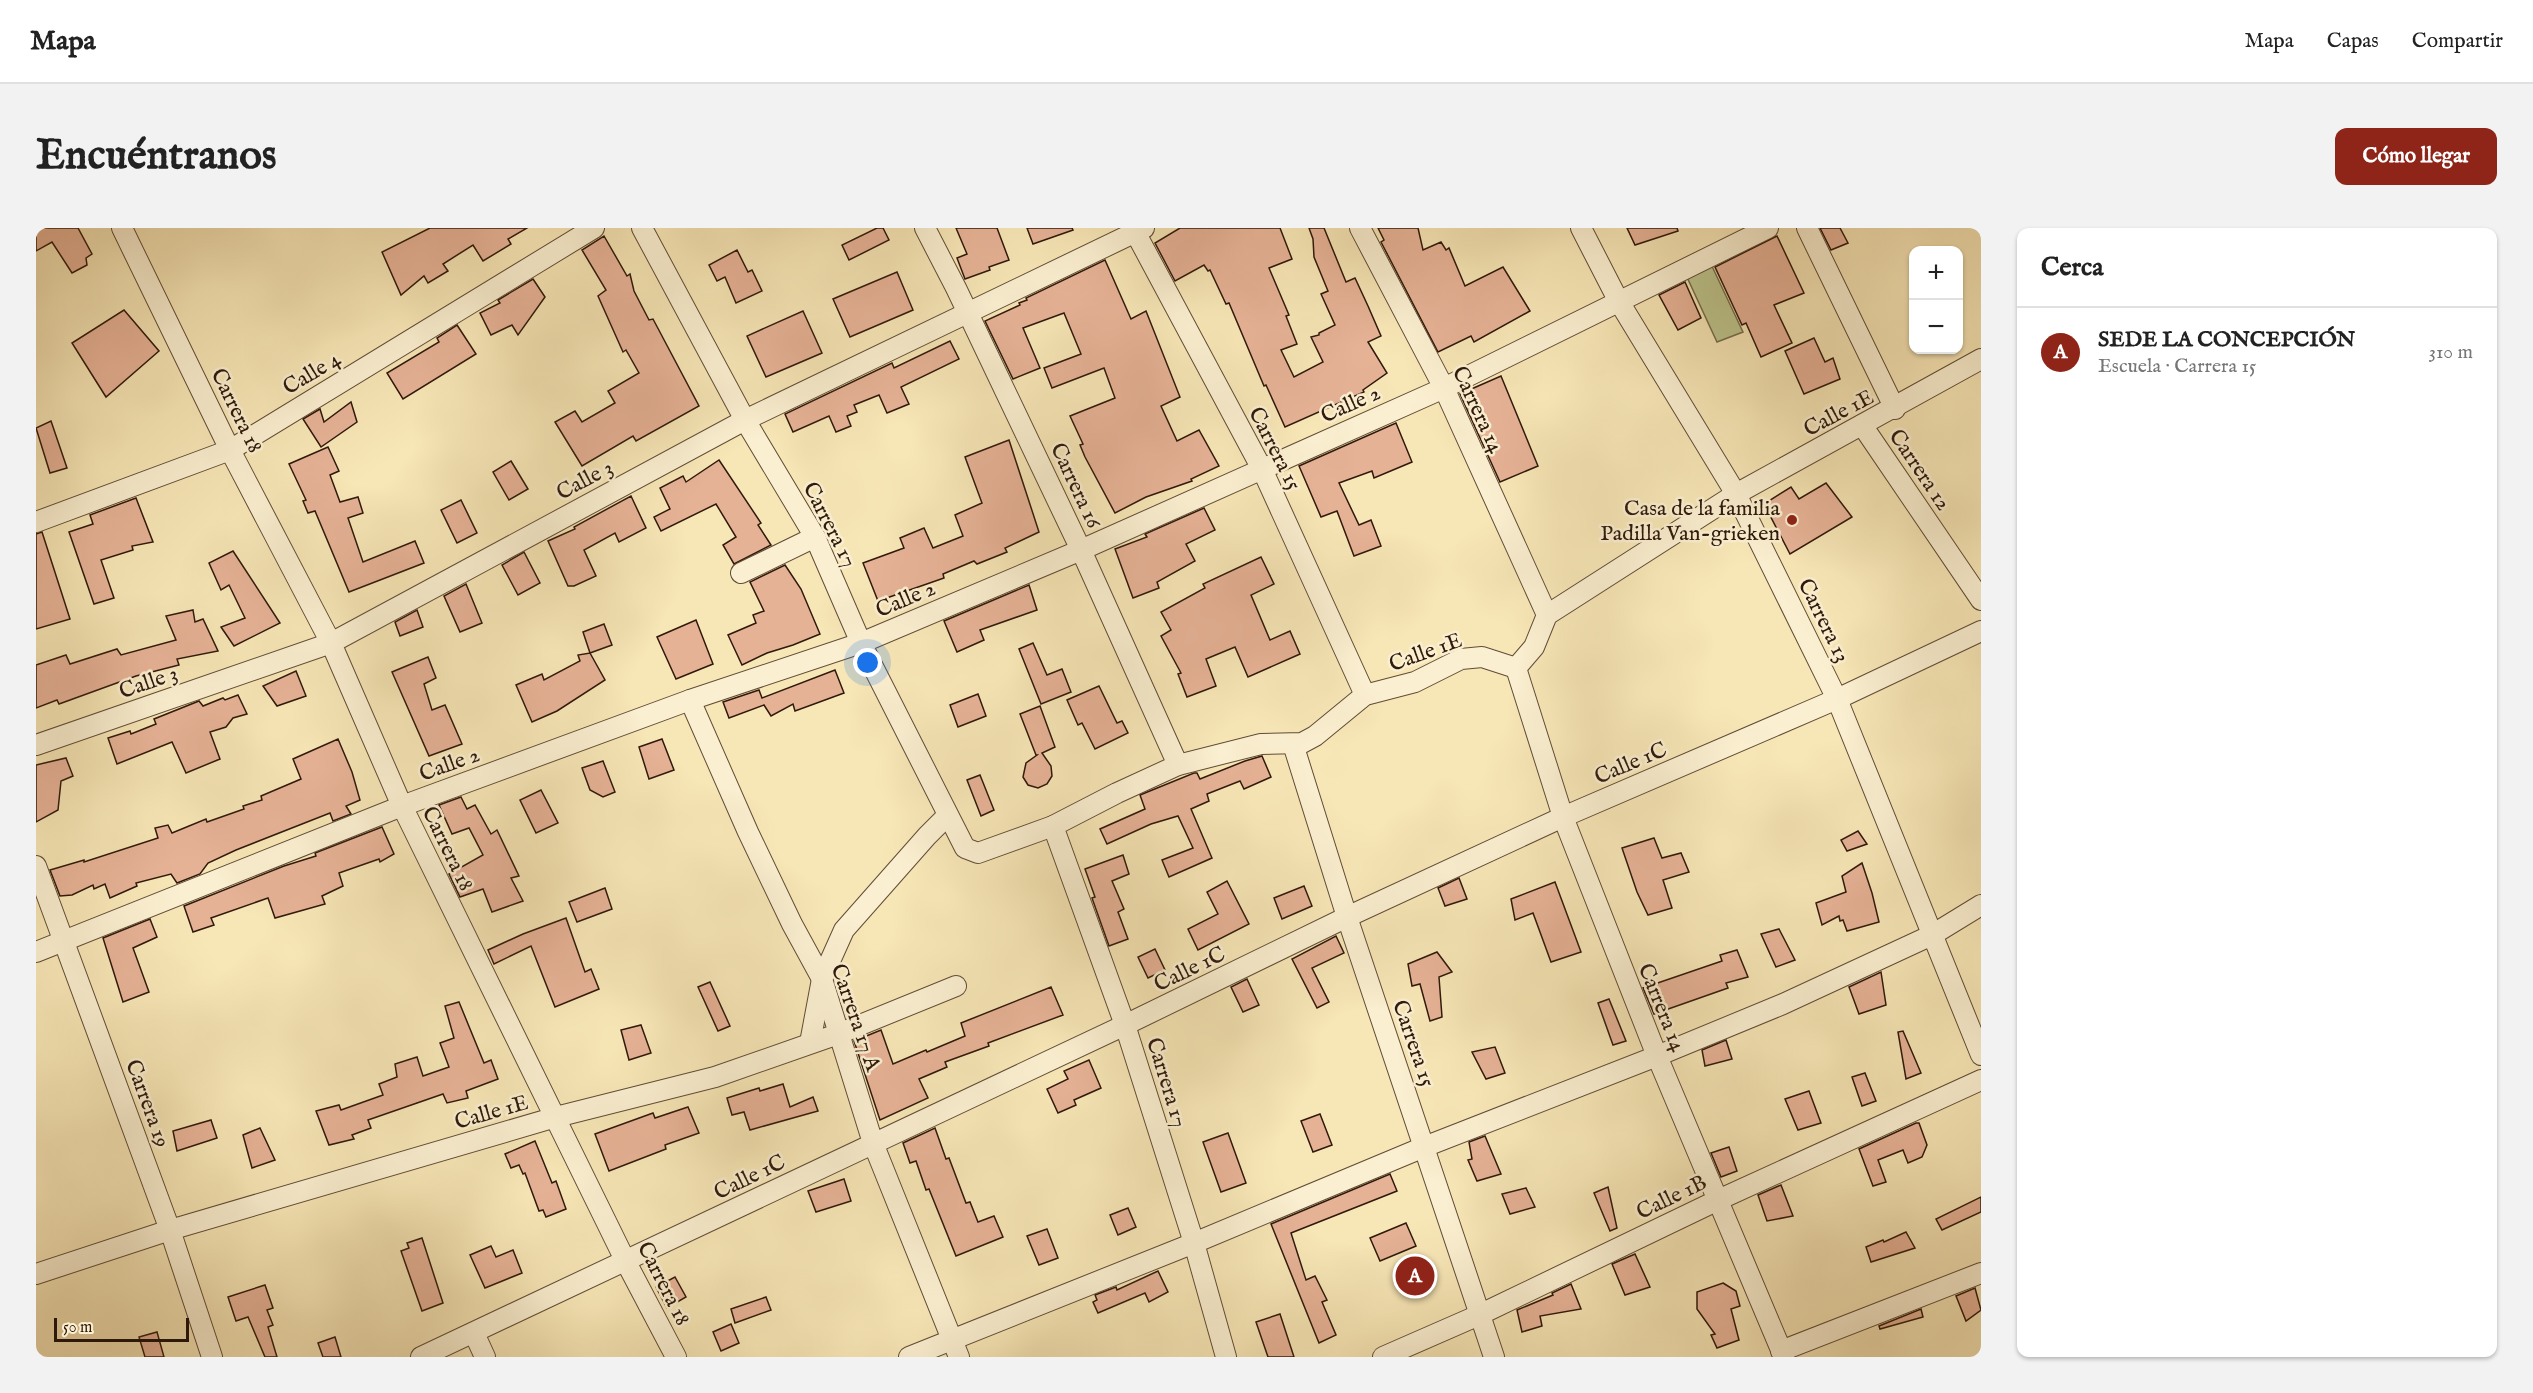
<!DOCTYPE html>
<html lang="es">
<meta charset="utf-8">
<style>
:root{--surface:#fff;--page:#f2f2f2;--text:#222;--muted:#767676;--line:#e0e0e0;--accent:#8f2418}
body{margin:0;font-family:"IM FELL English",serif;background:var(--page);color:var(--text)}
.controls{position:absolute;right:18px;top:18px;display:grid;overflow:hidden;border-radius:12px;box-shadow:0 2px 4px #0004}
.controls button{width:54px;height:54px;display:grid;place-items:center;padding:0;border:0;border-bottom:2px solid var(--line);background:var(--surface);color:var(--text);font:30px sans-serif}
.scale{position:absolute;left:18px;bottom:15px;width:135px;box-sizing:border-box;padding-left:6px;border:3px solid #2f190b;border-top:0;font-size:16px;line-height:21px;white-space:nowrap;color:#2f190b;-webkit-text-stroke:4px #faefd0;paint-order:stroke}
.you{position:absolute;left:832px;top:435px;width:21px;height:21px;margin:-15px;border:4px solid #fff;border-radius:50%;background:#1a73e8;box-shadow:0 0 0 9px #1a73e833}
.badge{display:grid;place-items:center;width:39px;height:39px;border-radius:50%;background:var(--accent);color:#fff;font-size:20px;font-weight:700}
.pin{position:absolute;translate:-50% -50%;border:3px solid #fff;box-shadow:0 2px 6px #0006}
.list{margin:0;padding:0;list-style:none}
h2{display:flex;justify-content:space-between;align-items:center;height:78px;margin:0;padding:0 24px;font-size:26px}
h2 small{font-size:20px;font-weight:400;color:var(--muted)}
.list li{display:grid;grid-template-columns:39px 1fr auto;gap:18px;align-items:center;box-sizing:border-box;height:90px;padding:0 24px;border-top:2px solid var(--line)}
.list b{display:block;font-size:22px;white-space:nowrap}
.list p{margin:0;font-size:20px;white-space:nowrap;color:var(--muted)}
.list em{font-size:20px;font-style:normal;color:var(--muted)}
.map{position:relative;flex:none;width:1945px;height:1129px;overflow:hidden;border-radius:12px}
header{display:flex;align-items:center;gap:36px;box-sizing:border-box;height:84px;padding:0 30px;background:var(--surface);border-bottom:2px solid var(--line)}
header strong{font-size:28px}
nav{display:flex;gap:33px;margin-inline-start:auto;font-size:21px}
.intro{display:flex;align-items:center;justify-content:space-between;box-sizing:border-box;height:144px;padding:0 36px}
h1{margin:0;font-size:42px}
.button{padding:15px 27px;border-radius:12px;background:var(--accent);color:#fff;font-size:21px;font-weight:700}
main{display:flex;gap:36px;padding:0 36px}
aside{flex:1;background:var(--surface);border-radius:12px;box-shadow:0 2px 4px #0004}
.map>svg:first-child{display:block}
.green{fill:#bdc48d;stroke:#766e4c;stroke-width:1.5}
.building{fill:#e6b296;stroke:#2f190b;stroke-width:1.5}
.lines{fill:none;stroke-linecap:round;stroke-linejoin:round}
.street-casing{stroke:#614c36;stroke-width:22}
.street{stroke:#faefd0;stroke-width:20}
.poi-dot{fill:#8f2418;stroke:#faefd0;stroke-width:2}
.labels{text-anchor:middle;stroke-width:5;stroke-linejoin:round;paint-order:stroke}
.street-label{font-size:22px;fill:#2f190b;stroke:#faefd0}
.poi-label{font-size:22px;fill:#2f190b;stroke:#faefd0;text-anchor:end}
</style>
<header>
<strong>Mapa</strong>
<nav><a>Mapa</a><a>Capas</a><a>Compartir</a></nav>
</header>
<div class="intro"><h1>Encuéntranos</h1><a class="button">Cómo llegar</a></div>
<main>
<div class="map">
<svg width="1945" height="1129" viewBox="0 0 1945 1129">
<rect width="100%" height="100%" fill="#f7e6b6"/>
<filter id="stains"><feTurbulence type="fractalNoise" baseFrequency=".00333" numOctaves="4"/><feColorMatrix values="0 0 0 0 .2 0 0 0 0 .09 0 0 0 0 .02 0 0 0 .5 -.17"/></filter>
<radialGradient id="worn" r=".72"><stop offset=".6" stop-color="#630" stop-opacity="0"/><stop offset="1" stop-color="#630" stop-opacity=".3"/></radialGradient>
<path class="green" d="M1674,34L1707,104L1681,114L1650,47Z"/>
<g class="building">
<path d="M0,0H42L56,26L50,30L51,37L36,45L16,14L0,23Z"/>
<path d="M394,0H491L472,11L475,16L447,33L437,17L407,36L412,43L392,55L388,48L365,67L346,24Z"/>
<path d="M841,0H847L853,12L813,32L806,17Z"/>
<path d="M920,0H961L973,32L953,39L954,42L929,51L921,30L931,26Z"/>
<path d="M991,0H1036L1037,2L997,16Z"/>
<path d="M1144,0H1244L1256,31L1233,40L1253,87L1250,88L1261,116L1245,122L1258,149L1287,134L1275,109L1283,107V105L1299,97L1285,66L1292,63L1278,29L1277,11L1273,0H1288L1310,54L1319,50L1332,78L1345,108L1332,114L1351,145L1327,162L1328,164L1249,199L1230,157L1228,158L1193,75L1190,76L1174,42L1172,43L1168,37L1139,53L1119,15Z"/>
<path d="M1342,0H1382L1387,22L1405,14L1410,22L1413,20L1429,58L1467,39L1494,83L1438,114L1435,108L1402,124L1345,14L1348,12Z"/>
<path d="M1591,0H1641L1642,3L1599,17Z"/>
<path d="M1784,0H1804L1812,15L1795,22Z"/>
<path d="M568,8L591,48L594,46L598,63L613,92L617,91L663,178L600,213L597,208L546,238L519,194L539,183L546,194L579,175L572,163L603,145L590,122L587,124L562,68L570,62L546,22Z"/>
<path d="M1741,8L1768,65L1738,77L1756,115L1725,129L1710,95L1706,97L1679,39Z"/>
<path d="M701,22L712,44L716,42L726,63L700,75L689,49L681,53L673,37Z"/>
<path d="M1069,32L1095,91L1110,83L1144,169L1125,178L1141,213L1163,202L1183,238L1155,251L1156,253L1110,269L1079,285L1049,229L1044,217L1047,216L1034,188L1079,170L1068,140L1016,160L1008,140L1045,126L1028,85L987,100L1004,140L977,151L949,93L984,77L983,75L991,72L990,70Z"/>
<path d="M861,44L877,82L814,109L797,71Z"/>
<path d="M497,51L509,69L482,107L476,97L455,107L444,85L464,75L462,72Z"/>
<path d="M1649,54L1665,90L1642,102L1623,67Z"/>
<path d="M88,82L123,123L70,169L36,115Z"/>
<path d="M767,83L786,125L730,149L711,108Z"/>
<path d="M421,97L440,126L367,171L351,145L403,114L401,110Z"/>
<path d="M1778,110L1789,134L1797,130L1804,151L1768,166L1749,123Z"/>
<path d="M914,113L923,131L865,159L873,176L851,185L843,167L818,177L821,184L811,188L815,198L800,204L793,188L757,204L749,186L856,135L858,140Z"/>
<path d="M1465,148L1502,238L1464,254L1424,166Z"/>
<path d="M315,174L321,194L285,219L267,191L284,181L288,194Z"/>
<path d="M15,193L31,240L14,245L0,200Z"/>
<path d="M1360,195L1376,234L1338,250L1336,243L1303,255L1323,297L1335,292L1345,318L1318,328L1301,283L1285,289L1263,238Z"/>
<path d="M973,212L1003,304L969,320L971,324L941,336L938,333L907,346L908,350L842,373L827,335L868,320L864,310L888,300L897,320L927,308L919,287L946,275L929,229Z"/>
<path d="M292,219L303,243L294,247L304,274L322,269L327,285L312,290L327,334L379,313L388,335L313,364L279,283L272,285L267,273L270,272L253,236Z"/>
<path d="M683,232L725,295L722,297L735,317L698,336L687,317L700,309L680,276L625,303L618,289L634,281L624,260L647,248L650,254Z"/>
<path d="M475,233L492,261L473,272L457,244Z"/>
<path d="M1790,255L1816,289L1754,326L1728,276L1755,259L1763,271Z"/>
<path d="M595,268L610,300L583,314L579,305L548,322L560,348L538,358H532L512,313L539,301L538,299Z"/>
<path d="M100,270L117,314L96,318L97,322L65,332L78,370L58,376L33,304L57,296L54,287Z"/>
<path d="M425,272L441,305L421,315L405,282Z"/>
<path d="M1168,280L1179,302L1150,316L1159,333L1121,354L1123,360L1097,370L1079,321L1111,309L1109,306Z"/>
<path d="M6,304L34,391L0,401V306Z"/>
<path d="M197,323L244,395L198,418L185,399L209,390L193,357L185,362L173,335Z"/>
<path d="M488,324L504,355L482,367L466,337Z"/>
<path d="M1225,329L1238,356L1215,367L1234,412L1254,403L1264,426L1212,449L1199,419L1170,431L1180,458L1151,469L1142,446L1145,445L1125,408L1135,402L1125,384L1169,360L1167,356Z"/>
<path d="M749,337L765,361L784,406L757,417L731,425L706,437L692,407L720,395L717,387L728,383L714,354Z"/>
<path d="M430,356L446,395L424,404L408,368Z"/>
<path d="M993,357L1001,382L944,402L948,412L921,424L908,393Z"/>
<path d="M157,382L159,394L167,391L182,423L141,431L143,437L100,448L23,476L21,472L0,480V437L30,427L34,436L81,421L85,427L140,412L130,388Z"/>
<path d="M381,382L387,399L364,408L359,394Z"/>
<path d="M660,392L677,436L640,451L621,409Z"/>
<path d="M568,396L576,417L554,425L547,404Z"/>
<path d="M997,415L1011,447L1026,441L1035,464L1005,476L983,421Z"/>
<path d="M554,425L569,452L521,483L496,494L480,457L506,446L508,452L544,433L542,427Z"/>
<path d="M392,429L400,450L388,456L396,482L409,477L426,516L393,528L356,444Z"/>
<path d="M799,442L808,465L759,483L757,476L735,488L728,477L693,490L687,474L723,462L726,470Z"/>
<path d="M260,443L270,468L241,478L227,458Z"/>
<path d="M1063,458L1081,495L1086,493L1092,505L1059,521L1046,495L1042,497L1031,472Z"/>
<path d="M942,466L950,488L922,499L914,477Z"/>
<path d="M202,467L211,486L197,490L190,499L174,504L184,531L150,545L136,514L81,536L72,510L94,503L95,506L120,496L118,491L163,473L167,478L187,470L189,472Z"/>
<path d="M1004,478L1019,519L1006,525L1015,538L1016,548L1011,556L1002,560L992,557L987,549L990,535L1001,527H1000L984,486Z"/>
<path d="M302,511L316,544L324,572L310,578L315,586L297,593L294,585L200,622L172,635L164,646L141,655L135,646L100,655L101,658L74,670L69,656L58,661L57,657L36,667L24,668L14,642L48,632V634L122,610L119,600L132,597L136,605L170,591L171,594L208,581L207,578L226,572L225,568L265,551L257,531Z"/>
<path d="M626,511L638,542L613,551L603,519Z"/>
<path d="M1226,528L1235,549L1208,561L1204,553L1171,566L1173,573L1155,581L1176,630L1133,649L1126,632L1157,620L1142,588L1115,596L1071,616L1064,601L1109,581L1104,567L1158,545H1161L1164,551L1209,533Z"/>
<path d="M30,530L37,548L25,553L22,582L0,594V537Z"/>
<path d="M567,533L579,564L567,569L554,562L546,540Z"/>
<path d="M944,547L958,582L945,588L931,552Z"/>
<path d="M505,562L522,595L500,605L484,572Z"/>
<path d="M425,569L431,581L439,577L455,606L461,602L483,648L475,650L487,673L456,684L447,661L424,669L413,646L447,627L433,600L416,606L403,577Z"/>
<path d="M346,599L358,626L344,634L343,631L303,645L307,658L286,668L289,676L239,690L232,670L175,690L178,697L157,704L148,678L248,638L280,628L279,625Z"/>
<path d="M1822,603L1831,616L1811,623L1805,612Z"/>
<path d="M1618,610L1626,630L1645,625L1653,644L1627,652L1636,680L1612,687L1601,664L1586,620Z"/>
<path d="M1087,627L1093,646L1076,653L1088,681L1082,684L1092,711L1073,718L1056,670L1059,669L1049,641Z"/>
<path d="M1826,635L1836,665L1843,694L1811,703L1807,692L1804,693L1803,688L1786,697L1780,675L1810,664L1806,648Z"/>
<path d="M1423,650L1431,671L1409,678L1402,660Z"/>
<path d="M1191,653L1213,696L1162,722L1152,701L1182,686L1171,664Z"/>
<path d="M1519,654L1545,724L1515,734L1497,685L1479,692L1475,671Z"/>
<path d="M1268,658L1276,678L1246,691L1238,670Z"/>
<path d="M569,660L576,681L541,694L533,674Z"/>
<path d="M530,690L549,744L555,741L563,761L519,779L495,718L458,736L452,722L487,706Z"/>
<path d="M114,691L121,709L97,720L113,764L87,774L67,710Z"/>
<path d="M1743,701L1759,732L1740,739L1725,706Z"/>
<path d="M1300,708L1308,725L1276,740L1293,774L1281,780L1256,731Z"/>
<path d="M1119,721L1129,742L1112,750L1102,729Z"/>
<path d="M1701,722L1712,749L1690,755L1692,760L1618,786L1607,760L1686,733L1684,727Z"/>
<path d="M1401,724L1416,744L1403,749L1406,789L1394,793L1384,756L1376,758L1372,736Z"/>
<path d="M1845,744L1850,777L1823,786L1813,759Z"/>
<path d="M1211,751L1223,777L1207,784L1195,759Z"/>
<path d="M674,754L694,798L682,803L662,759Z"/>
<path d="M1015,759L1027,787L952,815L953,818L909,834L911,839L883,851L892,870L844,892L818,813L845,802L857,836L890,822L891,824L929,808L925,795Z"/>
<path d="M1573,771L1590,813L1577,817L1562,775Z"/>
<path d="M423,774L448,835L455,832L462,851L430,863L432,870L411,875L407,866L332,892L335,900L316,907L318,911L293,917L280,883L303,877L305,882L347,867L343,856L361,849L359,836L381,829L387,848L413,839L404,815L418,810L409,778Z"/>
<path d="M605,797L615,825L593,832L585,802Z"/>
<path d="M1867,803L1885,845L1870,851L1862,804Z"/>
<path d="M1690,812L1696,831L1669,838L1666,822Z"/>
<path d="M1459,819L1469,845L1450,851L1436,824Z"/>
<path d="M1053,832L1065,860L1038,872L1040,877L1022,885L1011,861L1032,851L1028,843Z"/>
<path d="M1829,845L1840,873L1826,878L1816,849Z"/>
<path d="M747,856L754,879L777,869L782,883L714,902L708,884L696,887L691,870L723,860L724,863Z"/>
<path d="M1773,863L1785,895L1762,902L1749,871Z"/>
<path d="M652,879L663,905L629,917L630,921L573,943L559,906L617,885L619,890Z"/>
<path d="M1284,886L1296,917L1277,924L1265,893Z"/>
<path d="M175,892L181,910L141,923L137,903Z"/>
<path d="M1880,895H1883L1891,917L1886,929L1872,935L1867,922L1842,932L1850,954L1837,958L1823,921Z"/>
<path d="M224,900L239,932L216,940L207,907Z"/>
<path d="M899,900L910,931L913,930L930,975L934,974L942,994L958,988L967,1009L920,1028L893,961L890,962L880,933L874,935L867,915Z"/>
<path d="M1192,905L1210,955L1185,964L1167,914Z"/>
<path d="M1449,908L1465,946L1441,953L1432,932L1436,931L1433,914Z"/>
<path d="M499,913L516,955L520,953L530,981L510,989L507,982L503,983L489,945L487,946L483,937L475,940L469,926Z"/>
<path d="M1693,919L1701,943L1685,949L1675,925Z"/>
<path d="M1354,946L1361,963L1255,1005L1270,1052L1279,1048L1291,1072L1286,1074L1300,1107L1283,1115L1235,996Z"/>
<path d="M808,951L815,973L780,984L772,963Z"/>
<path d="M1745,957L1757,988L1731,993L1722,967Z"/>
<path d="M1572,959L1581,1000L1574,1003L1558,965Z"/>
<path d="M1490,960L1499,979L1474,986L1466,966Z"/>
<path d="M1945,969V984L1906,1002L1900,991Z"/>
<path d="M1092,980L1100,999L1082,1007L1074,987Z"/>
<path d="M1370,995L1380,1018L1344,1033L1334,1010Z"/>
<path d="M1011,1001L1022,1030L1003,1037L991,1008Z"/>
<path d="M1870,1004L1879,1020L1835,1034L1830,1019L1847,1012L1848,1014Z"/>
<path d="M386,1010L407,1075L386,1083L365,1023L373,1020L371,1015Z"/>
<path d="M455,1018L460,1029L477,1022L486,1045L449,1060L434,1027Z"/>
<path d="M1599,1026L1614,1059L1589,1067L1576,1036Z"/>
<path d="M1122,1043L1132,1064L1113,1074L1109,1065L1062,1085L1057,1074L1061,1072L1059,1067L1080,1059L1081,1062Z"/>
<path d="M639,1049L650,1069L631,1080L620,1059Z"/>
<path d="M1687,1055L1700,1063L1704,1078L1695,1081L1703,1112L1681,1120L1675,1107L1679,1106L1661,1081V1064Z"/>
<path d="M1535,1056L1545,1081L1504,1088L1506,1098L1486,1104L1481,1082L1517,1067L1516,1065Z"/>
<path d="M229,1057L237,1080L231,1082L237,1097L232,1099L241,1129H229L212,1089L200,1093L192,1069Z"/>
<path d="M1939,1060L1945,1082L1930,1093L1920,1068Z"/>
<path d="M730,1069L735,1082L699,1095L695,1081Z"/>
<path d="M1885,1081L1887,1089L1844,1101L1843,1098Z"/>
<path d="M1244,1086L1258,1129H1232L1220,1094Z"/>
<path d="M695,1096L703,1115L685,1123L677,1104Z"/>
<path d="M121,1104L128,1129H109L103,1109Z"/>
<path d="M299,1109L305,1129H287L282,1115Z"/>
</g>
<g class="lines">
<defs>
<g id="street">
<path d="M86,0L194,222L295,415L366,578L590,1034L640,1129"/>
<path d="M606,0L709,192L779,309L825,415L929,620L942,625L1017,598L1081,565L1142,537L1225,516L1266,515L1279,508L1329,467L1379,454L1425,431L1446,429L1480,440"/>
<path d="M889,0L920,60L1045,322L1142,537"/>
<path d="M1097,0L1226,241L1329,467"/>
<path d="M1324,0L1408,160L1511,387"/>
<path d="M1545,0L1582,72L1700,266L1801,471L1945,827"/>
<path d="M1771,0L1859,181"/>
<path d="M1826,197L1945,372"/>
<path d="M0,294L194,222L558,0"/>
<path d="M705,345L779,309"/>
<path d="M1480,440L1527,589L1621,828L1748,1129"/>
<path d="M1480,440L1498,419L1511,387L1700,266L1945,131"/>
<path d="M654,472L712,604L756,696L786,751L837,915L923,1129"/>
<path d="M1257,516L1311,689L1458,1129"/>
<path d="M0,517L295,415L709,192L1108,0"/>
<path d="M1017,598L1089,797L1158,1015L1190,1129"/>
<path d="M0,638L134,1002L176,1129"/>
<path d="M0,724L366,578L654,472L825,415L1045,322L1408,160L1732,0"/>
<path d="M774,815L786,751L808,702L891,608L911,588"/>
<path d="M0,1046L134,1002L520,889L679,849L802,806L920,758"/>
<path d="M438,1105L449,1129"/>
<path d="M1745,1123L1945,1045"/>
<path d="M385,1129L1089,797L1311,689L1527,589L1801,471L1945,403"/>
<path d="M873,1129L1158,1015L1388,919L1621,828L1747,776L1896,707L1945,677"/>
<path d="M1347,1129L1443,1087L1680,973L1945,852"/>
</g>
</defs>
<use href="#street" class="street-casing"/>
<use href="#street" class="street"/>
</g>
<circle class="poi-dot" cx="1756" cy="292" r="6"/>
<g class="labels">
<g class="street-label">
<text transform="translate(275 144) rotate(-31)" y="8">Calle 4</text>
<text transform="translate(1314 175) rotate(-24)" y="8">Calle 2</text>
<text transform="translate(1443 181) rotate(65)" y="8">Carrera 14</text>
<text transform="translate(202 182) rotate(64)" y="8">Carrera 18</text>
<text transform="translate(1802 184) rotate(-28)" y="8">Calle 1E</text>
<text transform="translate(1240 220) rotate(63)" y="8">Carrera 15</text>
<text transform="translate(1885 241) rotate(56)" y="8">Carrera 12</text>
<text transform="translate(548 251) rotate(-28)" y="8">Calle 3</text>
<text transform="translate(1041 257) rotate(65)" y="8">Carrera 16</text>
<text transform="translate(795 296) rotate(63)" y="8">Carrera 17</text>
<text transform="translate(869 370) rotate(-23)" y="8">Calle 2</text>
<text transform="translate(1789 392) rotate(64)" y="8">Carrera 13</text>
<text transform="translate(1389 423) rotate(-20)" y="8">Calle 1E</text>
<text transform="translate(112 453) rotate(-19)" y="8">Calle 3</text>
<text transform="translate(1594 534) rotate(-23)" y="8">Calle 1C</text>
<text transform="translate(413 535) rotate(-20)" y="8">Calle 2</text>
<text transform="translate(413 620) rotate(64)" y="8">Carrera 18</text>
<text transform="translate(1153 740) rotate(-26)" y="8">Calle 1C</text>
<text transform="translate(1627 779) rotate(68)" y="8">Carrera 14</text>
<text transform="translate(821 789) rotate(71)" y="8">Carrera 17 A</text>
<text transform="translate(1379 815) rotate(71)" y="8">Carrera 15</text>
<text transform="translate(1132 854) rotate(73)" y="8">Carrera 17</text>
<text transform="translate(113 875) rotate(70)" y="8">Carrera 19</text>
<text transform="translate(455 883) rotate(-16)" y="8">Calle 1E</text>
<text transform="translate(713 948) rotate(-26)" y="8">Calle 1C</text>
<text transform="translate(1635 968) rotate(-26)" y="8">Calle 1B</text>
<text transform="translate(629 1055) rotate(63)" y="8">Carrera 18</text>
</g>
<g class="poi-label">
<text x="1744" y="287">Casa de la familia<tspan x="1744" dy="25">Padilla Van-grieken</tspan></text>
</g>
</g>
<rect width="100%" height="100%" filter="url(#stains)"/>
<rect width="100%" height="100%" fill="url(#worn)"/>
</svg>
<div class="controls">
<button>+</button>
<button>−</button>
</div>
<div class="scale">50 m</div>
<div class="you"></div>
<div class="pin badge" style="left:1379px;top:1048px">A</div>
</div>
<aside>
<h2>Cerca<small></small></h2>
<ul class="list">
<li><span class="badge">A</span><div><b>SEDE LA CONCEPCIÓN</b><p>Escuela · Carrera 15</p></div><em>310 m</em></li>
</ul>
</aside>
</main>
